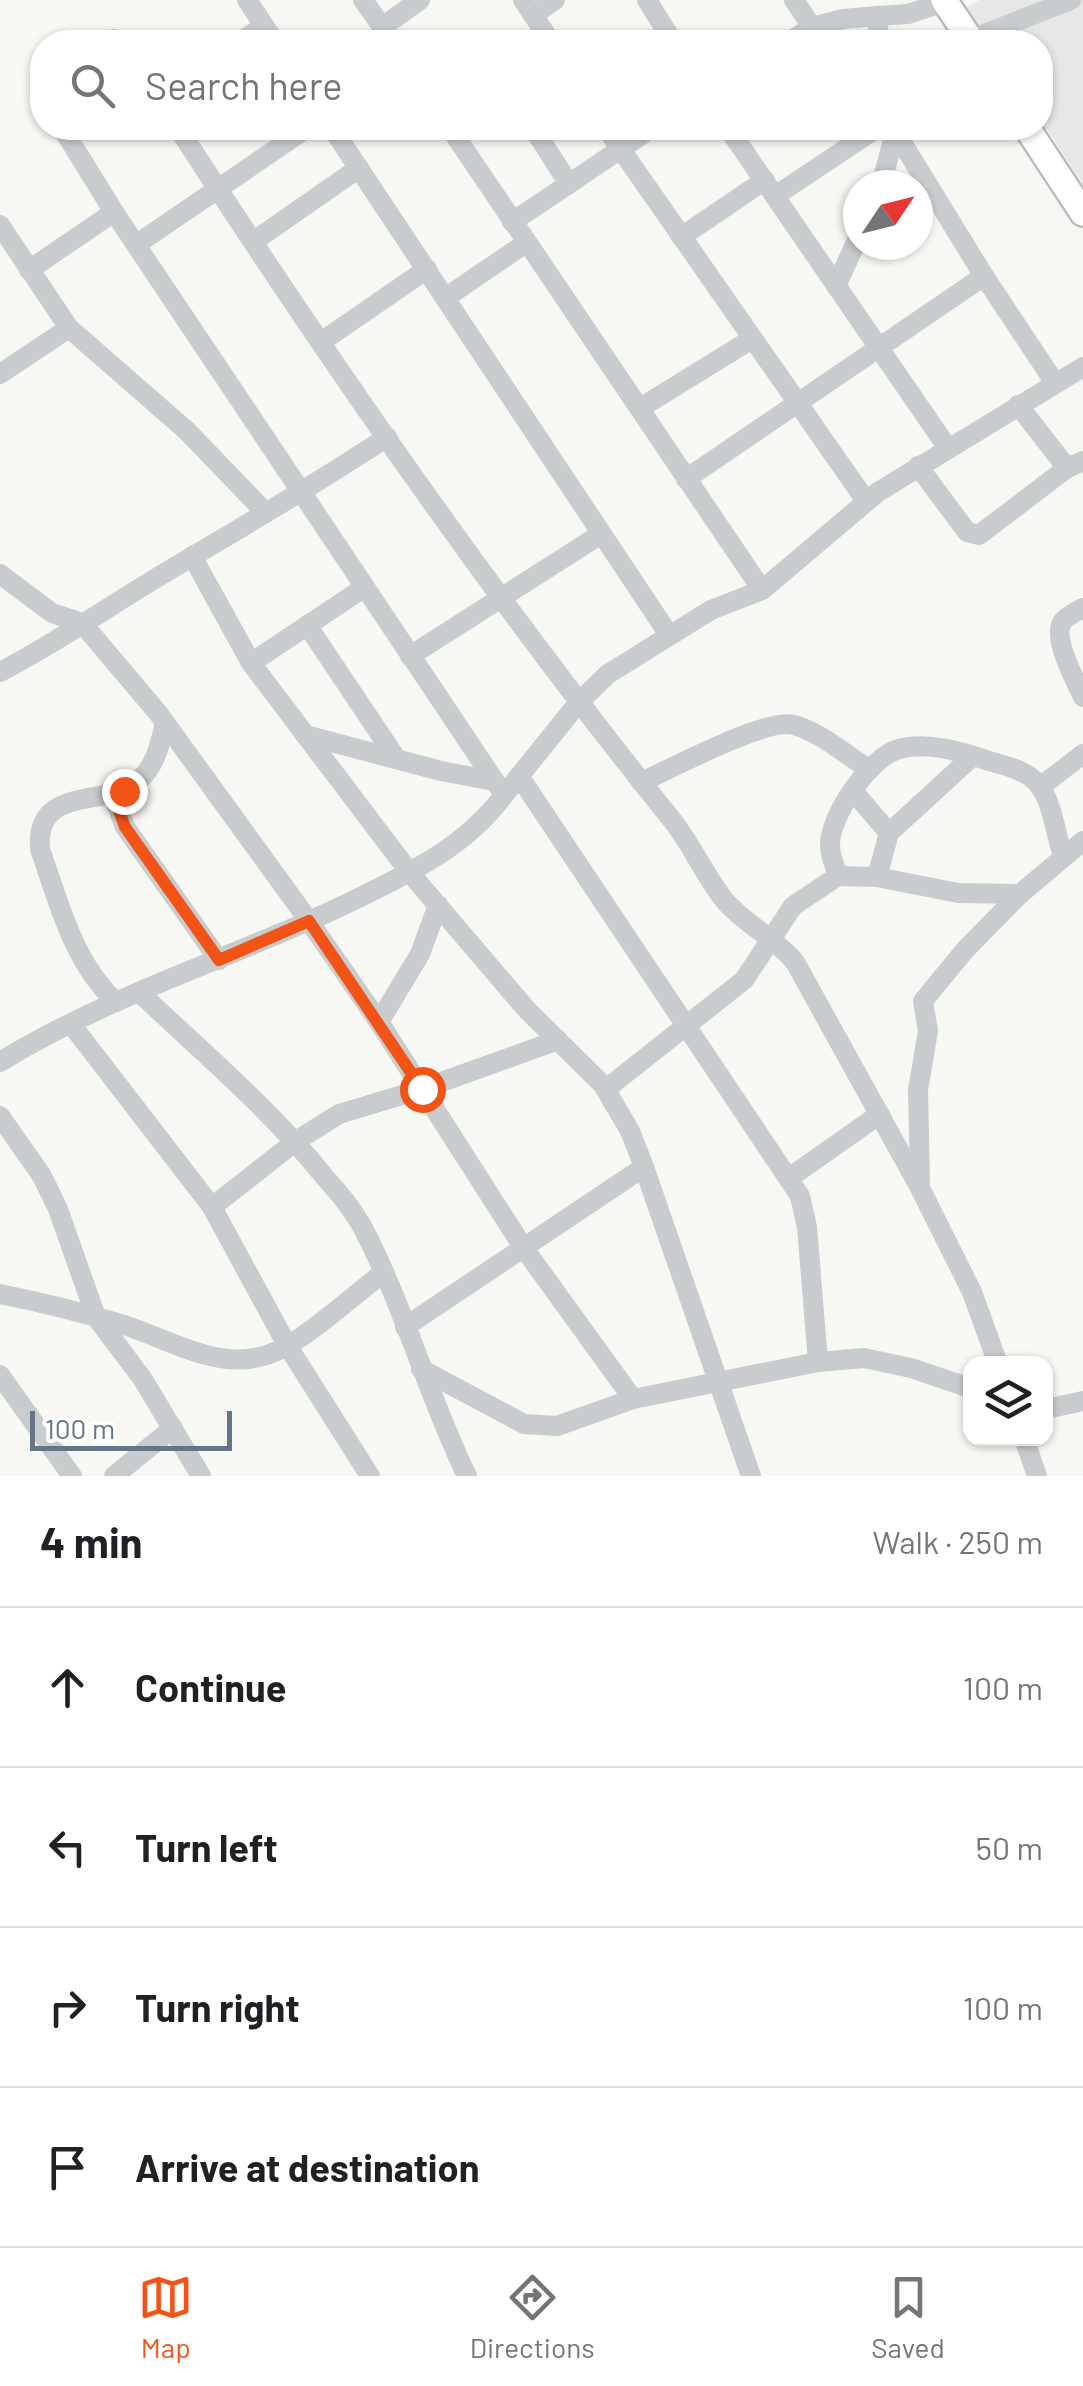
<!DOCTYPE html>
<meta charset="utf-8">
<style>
:root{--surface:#fff;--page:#f2f2f2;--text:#202124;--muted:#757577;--line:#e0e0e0;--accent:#f25317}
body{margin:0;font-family:Barlow,sans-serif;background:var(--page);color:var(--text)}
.controls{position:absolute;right:30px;bottom:30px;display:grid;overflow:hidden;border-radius:20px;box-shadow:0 2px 8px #0004}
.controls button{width:90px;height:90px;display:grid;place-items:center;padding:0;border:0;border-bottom:2px solid var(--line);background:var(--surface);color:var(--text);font:50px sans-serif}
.compass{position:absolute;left:843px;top:170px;width:90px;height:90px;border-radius:50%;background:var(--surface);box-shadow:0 2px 8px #0004;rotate:55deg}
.scale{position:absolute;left:30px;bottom:25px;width:202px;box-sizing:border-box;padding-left:10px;border:5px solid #637587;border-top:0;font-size:28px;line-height:35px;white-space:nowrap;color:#637587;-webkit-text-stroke:8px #fff;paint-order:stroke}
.stop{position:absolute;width:30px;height:30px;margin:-22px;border:8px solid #f25317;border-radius:50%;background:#fff}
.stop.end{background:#f25317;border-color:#fff;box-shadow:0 2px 10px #0008}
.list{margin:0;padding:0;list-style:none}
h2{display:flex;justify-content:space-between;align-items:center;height:130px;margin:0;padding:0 40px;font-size:42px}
h2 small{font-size:32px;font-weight:400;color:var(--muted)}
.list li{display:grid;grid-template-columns:65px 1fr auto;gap:30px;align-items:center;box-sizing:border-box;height:160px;padding:0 40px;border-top:2px solid var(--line)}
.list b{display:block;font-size:38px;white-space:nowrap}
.list em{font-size:32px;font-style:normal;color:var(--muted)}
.icon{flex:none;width:55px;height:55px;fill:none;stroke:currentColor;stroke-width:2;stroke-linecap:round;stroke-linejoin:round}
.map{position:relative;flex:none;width:1083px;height:1476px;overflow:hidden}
.search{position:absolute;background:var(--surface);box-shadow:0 2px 8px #0004;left:30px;right:30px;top:30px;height:110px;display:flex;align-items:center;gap:25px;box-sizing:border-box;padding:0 35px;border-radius:40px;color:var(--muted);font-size:38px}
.sheet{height:770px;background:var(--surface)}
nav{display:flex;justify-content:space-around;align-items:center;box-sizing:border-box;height:140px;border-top:2px solid var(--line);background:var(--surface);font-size:28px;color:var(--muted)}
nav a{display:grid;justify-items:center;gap:5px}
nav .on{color:var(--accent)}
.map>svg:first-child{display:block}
.built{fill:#e7e8e6}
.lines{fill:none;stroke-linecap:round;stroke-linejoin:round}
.major-casing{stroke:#b9bdc1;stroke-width:30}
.minor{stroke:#c9cccf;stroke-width:20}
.major{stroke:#fff;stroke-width:25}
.route{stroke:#f25317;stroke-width:12}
</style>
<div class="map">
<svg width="1083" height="1476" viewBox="0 0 1083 1476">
<rect width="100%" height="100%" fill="#f7f7f3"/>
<path class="built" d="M979,0H1083V184L1041,120L1040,42H988L966,8Z"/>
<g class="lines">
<defs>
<g id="major">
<path d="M944,0L972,42"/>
<path d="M1027,128L1083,213"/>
</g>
</defs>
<use href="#major" class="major-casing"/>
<g class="minor">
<path d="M247,0L275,42"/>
<path d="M363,0L393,42"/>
<path d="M523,0L551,42"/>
<path d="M647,0L673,42"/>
<path d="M794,0L812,27L843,19L877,16L879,42"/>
<path d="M533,15L555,0"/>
<path d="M877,16L908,14L945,2"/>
<path d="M382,27L420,0"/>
<path d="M104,42L114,39L117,42"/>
<path d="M240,42L264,26"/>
<path d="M789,42L812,27"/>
<path d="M964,42L1071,0"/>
<path d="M42,90V94"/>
<path d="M178,128C332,365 494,599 672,820C693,846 705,877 726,902C746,925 775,938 795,962L920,1188L972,1292L998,1364"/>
<path d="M332,128L669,635"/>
<path d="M450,128L762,590"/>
<path d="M533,128L569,184"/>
<path d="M606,128L866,501"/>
<path d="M728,128L947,447"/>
<path d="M893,128L984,276L1055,383"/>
<path d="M881,185L895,133"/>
<path d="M775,196L877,128"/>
<path d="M512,222L652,128"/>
<path d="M0,225L69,328L187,431L265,512"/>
<path d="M681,237L765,180"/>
<path d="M254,241L359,168"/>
<path d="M137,244L307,128"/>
<path d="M29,270L114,212"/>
<path d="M836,286L858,238"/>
<path d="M445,298L526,243"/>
<path d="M321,342L427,269"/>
<path d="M0,374L69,328"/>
<path d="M1018,405L1067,468"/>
<path d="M640,408L752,339"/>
<path d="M918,466L967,532L979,535L1067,468L1083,461"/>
<path d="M686,479L984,276"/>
<path d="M192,556L251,663L410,873L527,1010L603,1085L630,1131L644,1167L751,1476"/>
<path d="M0,574L52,613L82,623L158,713L309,921L379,1022L523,1247L633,1399"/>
<path d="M1083,608C1077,611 1067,616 1063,621C1051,636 1076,682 1083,697"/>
<path d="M307,625L396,758"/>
<path d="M410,656L601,534"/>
<path d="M251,663L365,587"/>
<path d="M0,672C54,644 105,609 158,577C235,531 312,487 387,437"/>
<path d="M305,735L441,771L494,781"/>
<path d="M519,776L800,1196L807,1227L818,1362"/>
<path d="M641,782C671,769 767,717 794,725C820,732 846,755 869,769"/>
<path d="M1040,787L1083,754"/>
<path d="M853,791L889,833"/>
<path d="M113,795L125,827L219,960"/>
<path d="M504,795L579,702L608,674L711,610L762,590L878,492L1083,367"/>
<path d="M838,876C835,866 830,856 830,846C829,816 870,757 899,749C927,741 963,752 989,761C1006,766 1026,770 1038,784C1053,802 1055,833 1063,856"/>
<path d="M877,877L889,833L973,756"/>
<path d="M139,992C201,1051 269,1108 323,1175C338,1192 353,1209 364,1230C405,1309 428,1396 467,1476"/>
<path d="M116,1002C73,962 59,903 40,849C35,783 108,809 139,780C156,765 160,744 165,723"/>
<path d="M379,1022L420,954L438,905"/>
<path d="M71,1024L212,1207L287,1345L370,1476"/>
<path d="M0,1062C107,996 229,959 342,906C403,876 462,851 504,795L114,212L62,128"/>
<path d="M606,1089L744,980L793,906L838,876L877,877L958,893L1020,894"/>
<path d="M0,1116L42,1176L58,1209L96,1317L142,1378L201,1476"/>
<path d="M789,1178L880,1114"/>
<path d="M920,1181L918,1090L928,1031L923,1001L965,950L1020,894L1083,841"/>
<path d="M212,1207L296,1141L339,1114L422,1089L558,1040"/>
<path d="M0,1294C40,1302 81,1312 121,1324C170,1339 223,1376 277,1351C308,1337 354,1295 383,1273"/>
<path d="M405,1327L644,1167"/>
<path d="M421,1369L524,1424L557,1426L633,1399L818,1362L864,1358L911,1368L970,1388"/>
<path d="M0,1375L72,1476"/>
<path d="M1046,1409L1083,1401"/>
<path d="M1024,1438L1037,1476"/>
<path d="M114,1476L173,1428"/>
</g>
<use href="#major" class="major"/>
</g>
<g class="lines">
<path class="route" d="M124,791L113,795L125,827L219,960L309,921L422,1089"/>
</g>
</svg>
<div class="controls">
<button><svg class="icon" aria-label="layers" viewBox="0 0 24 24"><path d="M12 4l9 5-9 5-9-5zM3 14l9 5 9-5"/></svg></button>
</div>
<svg class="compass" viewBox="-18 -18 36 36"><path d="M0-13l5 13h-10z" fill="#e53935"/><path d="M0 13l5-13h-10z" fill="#757577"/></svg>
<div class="scale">100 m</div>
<div class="stop" style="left:422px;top:1089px"></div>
<div class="stop end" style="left:124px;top:791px"></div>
<div class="search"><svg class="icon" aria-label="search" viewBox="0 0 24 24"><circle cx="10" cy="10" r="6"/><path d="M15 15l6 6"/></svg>Search here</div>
</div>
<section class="sheet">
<h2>4 min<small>Walk · 250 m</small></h2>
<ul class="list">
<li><svg class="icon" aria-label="ahead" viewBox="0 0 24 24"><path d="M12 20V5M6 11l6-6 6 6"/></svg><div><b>Continue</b></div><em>100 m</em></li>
<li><svg class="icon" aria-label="left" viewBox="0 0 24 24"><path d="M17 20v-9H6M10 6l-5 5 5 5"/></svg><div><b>Turn left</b></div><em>50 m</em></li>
<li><svg class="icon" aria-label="right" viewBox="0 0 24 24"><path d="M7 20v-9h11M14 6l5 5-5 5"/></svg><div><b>Turn right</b></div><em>100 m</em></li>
<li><svg class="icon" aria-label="arrive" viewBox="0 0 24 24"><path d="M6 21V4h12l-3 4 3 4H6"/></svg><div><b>Arrive at destination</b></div></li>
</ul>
</section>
<nav>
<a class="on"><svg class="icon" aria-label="map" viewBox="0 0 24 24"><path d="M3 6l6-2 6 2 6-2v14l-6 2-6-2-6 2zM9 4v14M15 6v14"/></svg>Map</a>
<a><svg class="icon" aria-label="directions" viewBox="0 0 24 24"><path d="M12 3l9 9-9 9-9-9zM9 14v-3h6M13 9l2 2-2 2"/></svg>Directions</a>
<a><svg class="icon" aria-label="saved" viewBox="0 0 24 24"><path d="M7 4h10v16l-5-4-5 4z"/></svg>Saved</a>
</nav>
